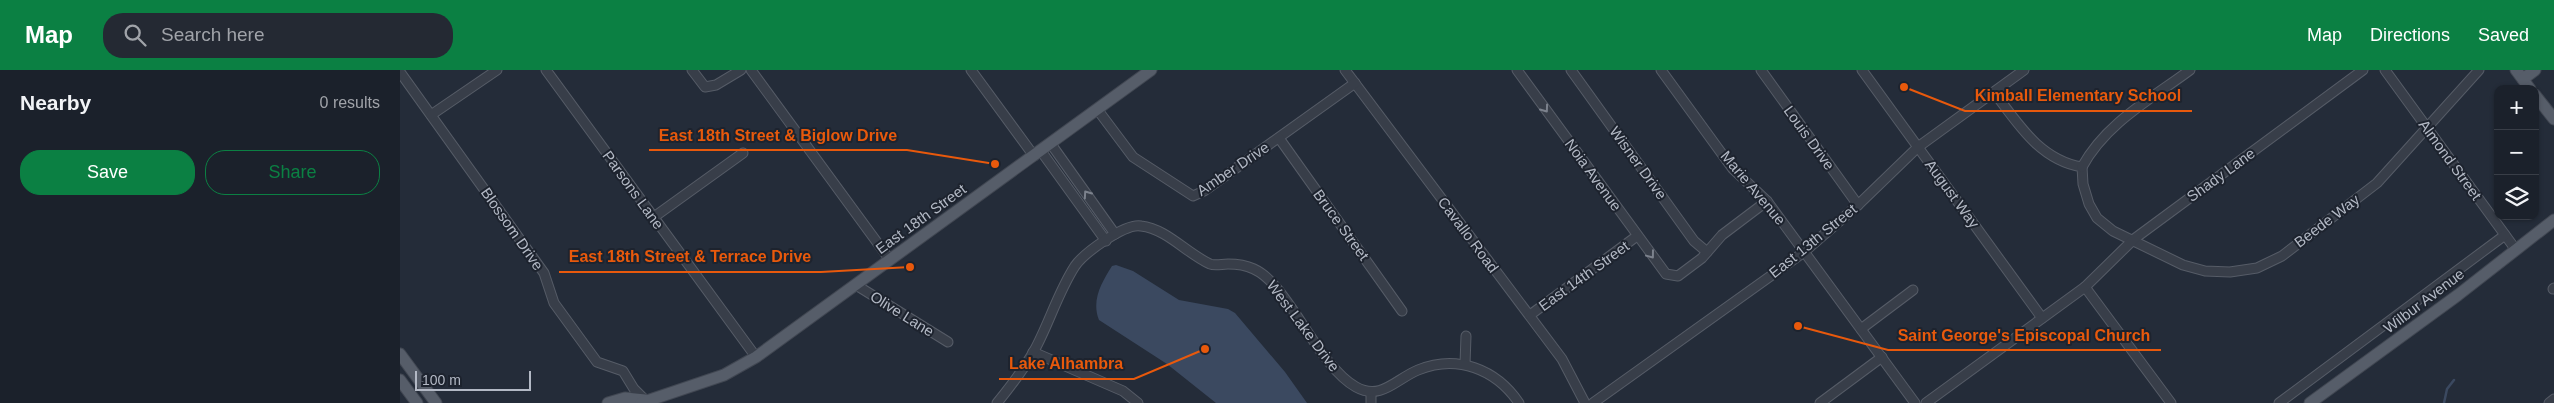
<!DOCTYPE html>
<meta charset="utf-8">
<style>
:root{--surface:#1b212b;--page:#242933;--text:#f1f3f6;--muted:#a0a3a9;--line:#393e47;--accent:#0b8043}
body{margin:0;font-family:Helvetica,sans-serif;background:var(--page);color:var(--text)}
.controls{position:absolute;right:15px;top:15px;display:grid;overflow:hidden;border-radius:10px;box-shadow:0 1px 4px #0004}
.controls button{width:45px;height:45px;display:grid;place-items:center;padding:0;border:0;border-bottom:1px solid var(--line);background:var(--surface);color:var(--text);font:25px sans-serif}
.scale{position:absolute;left:15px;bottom:12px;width:116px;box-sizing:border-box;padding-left:5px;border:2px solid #b3b9c5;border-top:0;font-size:14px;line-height:18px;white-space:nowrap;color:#b3b9c5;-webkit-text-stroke:4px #1d232e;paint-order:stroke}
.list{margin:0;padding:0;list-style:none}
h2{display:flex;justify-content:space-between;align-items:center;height:65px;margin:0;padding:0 20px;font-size:21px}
h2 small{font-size:16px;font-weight:400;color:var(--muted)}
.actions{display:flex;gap:10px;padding:15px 20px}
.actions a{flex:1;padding:11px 0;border:1px solid var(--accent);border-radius:20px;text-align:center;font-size:18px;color:var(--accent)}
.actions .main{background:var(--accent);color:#fff}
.icon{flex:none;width:28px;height:28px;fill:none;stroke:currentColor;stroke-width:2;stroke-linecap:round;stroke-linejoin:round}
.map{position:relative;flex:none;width:2154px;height:333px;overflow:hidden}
header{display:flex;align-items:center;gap:30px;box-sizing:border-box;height:70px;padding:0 25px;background:var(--accent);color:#fff}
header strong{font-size:24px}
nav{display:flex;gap:28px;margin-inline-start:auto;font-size:18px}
.search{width:350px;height:45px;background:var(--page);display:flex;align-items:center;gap:12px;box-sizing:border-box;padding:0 18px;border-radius:20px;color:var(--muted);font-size:19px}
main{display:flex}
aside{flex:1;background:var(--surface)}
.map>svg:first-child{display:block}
.water{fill:#3b4960}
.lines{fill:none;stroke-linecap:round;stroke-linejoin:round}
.stream{stroke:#3b4960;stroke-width:2.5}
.minor-casing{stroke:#565c67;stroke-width:11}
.major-casing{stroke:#414752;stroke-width:13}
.minor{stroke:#383e49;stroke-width:9}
.major{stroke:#565d69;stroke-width:11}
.oneway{stroke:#7c828d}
.labels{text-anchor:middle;stroke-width:4;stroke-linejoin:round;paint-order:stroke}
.street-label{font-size:15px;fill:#b3b9c5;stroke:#1d232e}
.leader{fill:none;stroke:#e8590c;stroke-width:2}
.callout-dot{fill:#e8590c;stroke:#1d232e;stroke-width:2}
.callout-label{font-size:16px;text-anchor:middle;font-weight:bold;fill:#e8590c;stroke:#1d232e;stroke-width:4;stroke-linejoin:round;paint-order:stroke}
</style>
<header>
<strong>Map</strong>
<div class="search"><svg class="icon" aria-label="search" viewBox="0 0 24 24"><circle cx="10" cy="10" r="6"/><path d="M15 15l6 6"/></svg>Search here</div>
<nav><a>Map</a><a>Directions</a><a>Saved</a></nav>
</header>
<main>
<aside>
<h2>Nearby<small>0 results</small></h2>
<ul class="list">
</ul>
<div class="actions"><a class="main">Save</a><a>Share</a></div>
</aside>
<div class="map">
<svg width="2154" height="333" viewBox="0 0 2154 333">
<rect width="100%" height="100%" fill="#242c39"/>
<path class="water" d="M716,195L733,201L779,230L828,239L835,243L885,302L907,333H816L767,294L699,250C691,230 702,212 712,196Z"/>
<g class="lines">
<path class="stream" d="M2044,333L2047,319L2054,310"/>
<defs>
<g id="minor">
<path d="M146,0L356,287"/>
<path d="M292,0L305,17L316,15L341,0"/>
<path d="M351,0L490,190"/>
<path d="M571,0L634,86"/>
<path d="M945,0L1162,289L1185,333"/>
<path d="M1117,0L1266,204L1278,206L1302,188L1322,165L1367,131"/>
<path d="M1171,0L1294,171L1307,182"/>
<path d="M1261,0L1333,99L1367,131L1515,333"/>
<path d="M1361,0L1458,135"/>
<path d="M1462,0L1642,248"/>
<path d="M1985,0L2116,180"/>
<path d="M0,2L144,203L154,233L197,292L223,301L234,319L245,330"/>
<path d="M1594,22C1618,54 1640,90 1682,97L1683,114L1689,134L1697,148L1713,161L1783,195L1805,201L1830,202L1857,198L1882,186L1977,113L2079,0"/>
<path d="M697,39L733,87L793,126L804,121L955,13"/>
<path d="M31,45L97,0"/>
<path d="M879,68L1002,241"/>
<path d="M651,74L715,164"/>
<path d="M641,81L706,171"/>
<path d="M1682,97C1706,53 1751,29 1790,0"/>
<path d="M254,147L343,83"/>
<path d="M456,215L548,272"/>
<path d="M1685,217L1771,333"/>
<path d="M2153,219L2154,218"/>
<path d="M1130,245L1237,166"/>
<path d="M1461,259L1513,220"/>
<path d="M633,282L723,321L738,333"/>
<path d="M1065,294L1066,266"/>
<path d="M971,322V333"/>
<path d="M597,333C610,317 624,299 634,281C649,254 658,222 675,196C684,183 725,153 741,156C767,159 786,183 810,194C815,196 822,194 828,194C848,194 861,200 874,215C899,242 925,300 956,317C981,331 996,309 1018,300C1057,284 1096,299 1119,333"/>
<path d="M1193,333L1404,182L1458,135L1518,77L1624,0"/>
<path d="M1420,333L1482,287"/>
<path d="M1526,333L1685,217L1734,169L1963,0"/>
<path d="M1879,333L2105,165"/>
<path d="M2149,333L2154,329"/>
</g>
<g id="major">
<path d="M2116,0L2130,19"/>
<path d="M2123,9L2135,0"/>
<path d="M2135,25L2154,49"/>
<path d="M0,284L36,333"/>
<path d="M0,310L17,333"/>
<path d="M208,333L225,328L245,330"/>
<path d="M241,333L324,305L356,287L751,0"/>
<path d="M1910,333L2058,225L2154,150"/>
</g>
</defs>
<use href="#minor" class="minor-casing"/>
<use href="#major" class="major-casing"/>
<use href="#minor" class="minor"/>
<use href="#major" class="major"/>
</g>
<defs><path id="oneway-chevron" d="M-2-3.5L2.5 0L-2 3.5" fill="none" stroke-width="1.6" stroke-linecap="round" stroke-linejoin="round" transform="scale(1.25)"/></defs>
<g class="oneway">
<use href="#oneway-chevron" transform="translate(1145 39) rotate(54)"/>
<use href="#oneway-chevron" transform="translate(687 124) rotate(-125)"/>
<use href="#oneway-chevron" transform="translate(1251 185) rotate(53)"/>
</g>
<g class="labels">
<g class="street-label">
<text transform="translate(1409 68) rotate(54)" y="5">Louis Drive</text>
<text transform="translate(2050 90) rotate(54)" y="5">Almond Street</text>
<text transform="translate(1238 93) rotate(54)" y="5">Wisner Drive</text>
<text transform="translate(833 99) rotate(-34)" y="5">Amber Drive</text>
<text transform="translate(1193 105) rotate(54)" y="5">Noia Avenue</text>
<text transform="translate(1821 105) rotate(-36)" y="5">Shady Lane</text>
<text transform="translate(1353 118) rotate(50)" y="5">Marie Avenue</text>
<text transform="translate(233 120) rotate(54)" y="5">Parsons Lane</text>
<text transform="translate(1552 124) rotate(54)" y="5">August Way</text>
<text transform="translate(521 149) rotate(-36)" y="5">East 18th Street</text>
<text transform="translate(1927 151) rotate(-37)" y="5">Beede Way</text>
<text transform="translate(941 155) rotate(54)" y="5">Bruce Street</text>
<text transform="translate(112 159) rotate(55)" y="5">Blossom Drive</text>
<text transform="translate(1068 165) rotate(53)" y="5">Cavallo Road</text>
<text transform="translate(1413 171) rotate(-39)" y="5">East 13th Street</text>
<text transform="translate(1184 206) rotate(-36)" y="5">East 14th Street</text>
<text transform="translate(2024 231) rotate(-37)" y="5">Wilbur Avenue</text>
<text transform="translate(502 244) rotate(32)" y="5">Olive Lane</text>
<text transform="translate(903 256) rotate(53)" y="5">West Lake Drive</text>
</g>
</g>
<path class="leader" d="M1504 17L1565 41H1792M595 94L507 80H249M510 197L421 202H159M1398 256L1488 280H1761M805 279L734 309H599"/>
<g class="callout-dot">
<circle cx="1504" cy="17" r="5"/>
<circle cx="595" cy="94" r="5"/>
<circle cx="510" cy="197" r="5"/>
<circle cx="1398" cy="256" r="5"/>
<circle cx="805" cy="279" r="5"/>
</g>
<g class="callout-label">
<text x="1678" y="31">Kimball Elementary School</text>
<text x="378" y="71">East 18th Street &amp; Biglow Drive</text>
<text x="290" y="192">East 18th Street &amp; Terrace Drive</text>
<text x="1624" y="271">Saint George's Episcopal Church</text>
<text x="666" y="299">Lake Alhambra</text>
</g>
</svg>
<div class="controls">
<button>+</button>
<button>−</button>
<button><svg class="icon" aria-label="layers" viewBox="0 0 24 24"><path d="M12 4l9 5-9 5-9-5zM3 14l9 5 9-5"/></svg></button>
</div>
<div class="scale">100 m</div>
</div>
</main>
